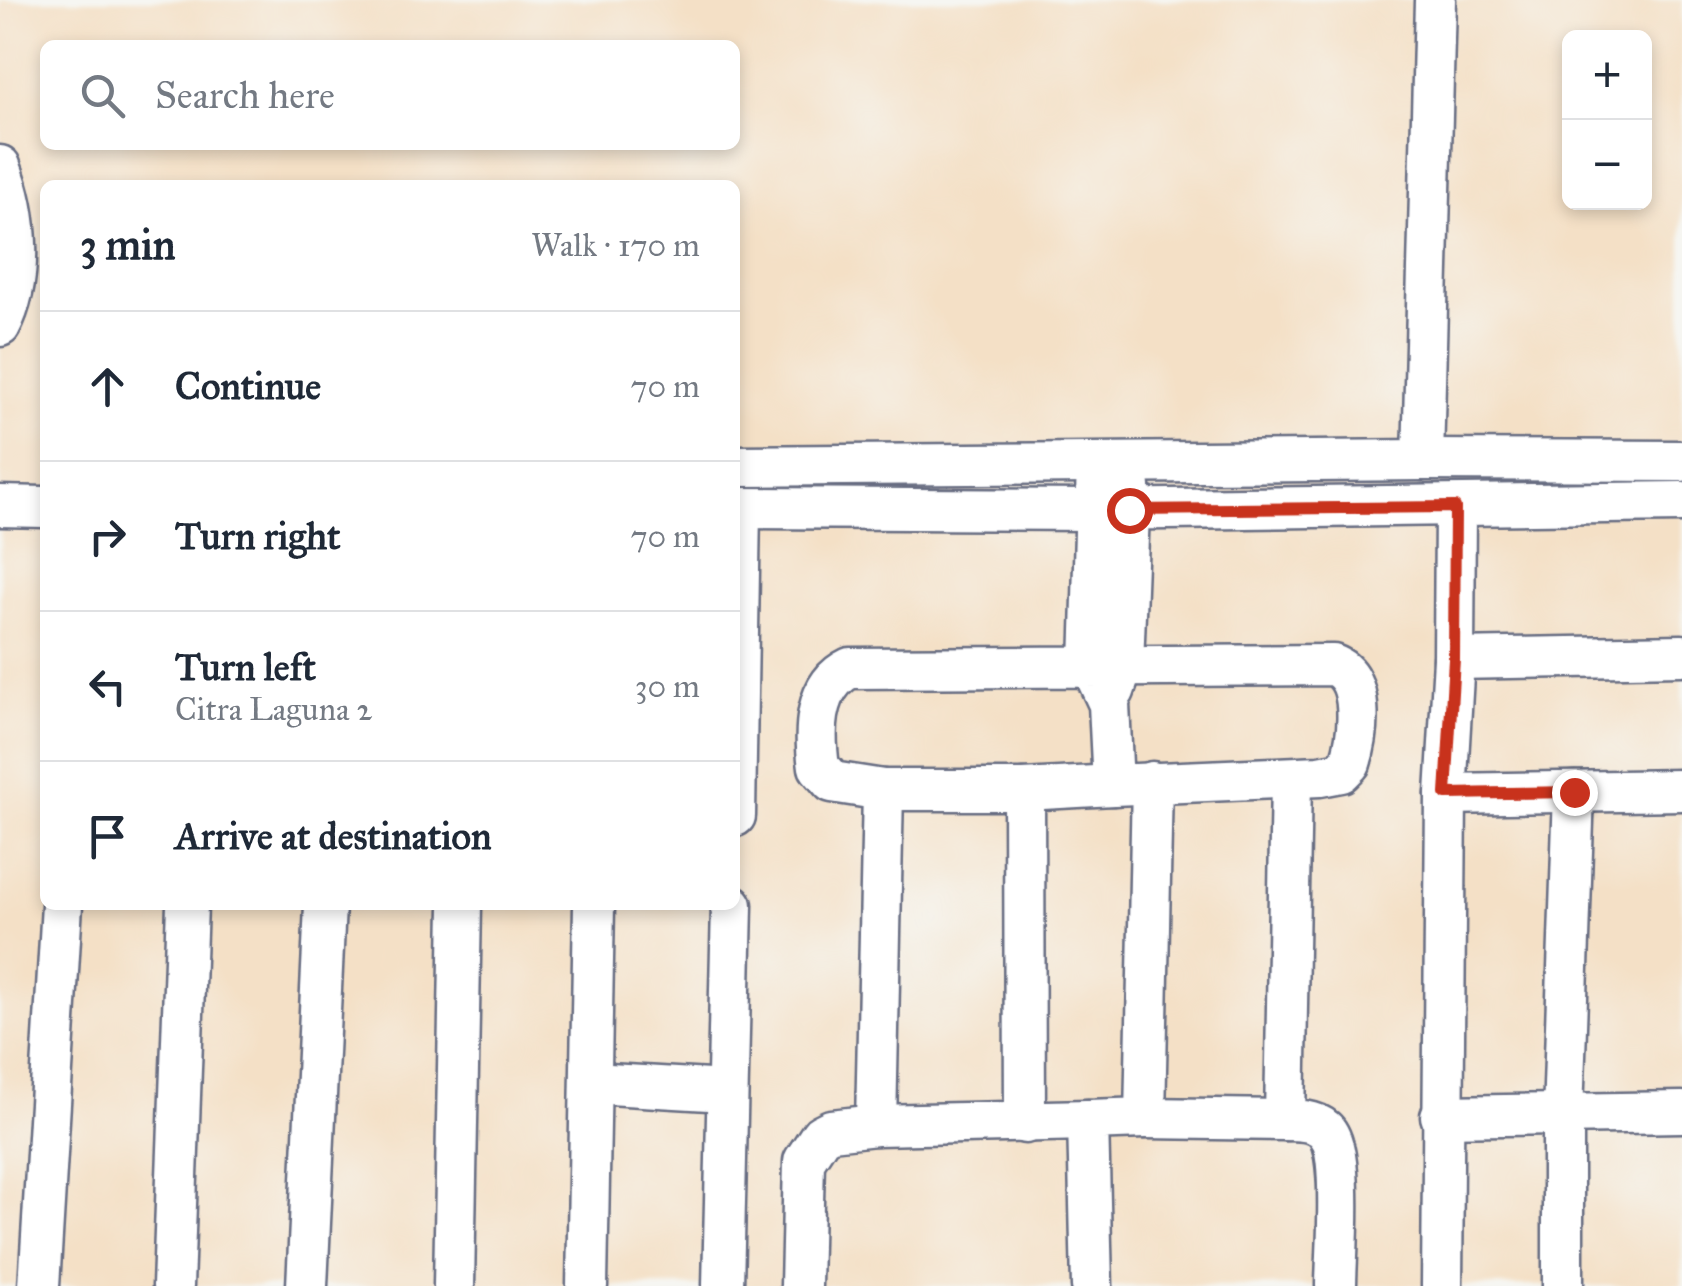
<!DOCTYPE html>
<meta charset="utf-8">
<style>
:root{--surface:#fff;--page:#f2f2f3;--text:#1f2937;--muted:#747a83;--line:#e0e1e3}
body{margin:0;font-family:"IM FELL Great Primer",serif;background:var(--page);color:var(--text)}
.controls{position:absolute;right:30px;top:30px;display:grid;overflow:hidden;border-radius:15px;box-shadow:0 5px 15px #0003}
.controls button{width:90px;height:90px;display:grid;place-items:center;padding:0;border:0;border-bottom:2px solid var(--line);background:var(--surface);color:var(--text);font:50px sans-serif}
.stop{position:absolute;width:30px;height:30px;margin:-22px;border:8px solid #c8321e;border-radius:50%;background:#fff}
.stop.end{background:#c8321e;border-color:#fff;box-shadow:0 2px 10px #0008}
.list{margin:0;padding:0;list-style:none}
h2{display:flex;justify-content:space-between;align-items:center;height:130px;margin:0;padding:0 40px;font-size:42px}
h2 small{font-size:32px;font-weight:400;color:var(--muted)}
.list li{display:grid;grid-template-columns:65px 1fr auto;gap:30px;align-items:center;box-sizing:border-box;height:150px;padding:0 40px;border-top:2px solid var(--line)}
.list b{display:block;font-size:38px;white-space:nowrap}
.list p{margin:0;font-size:32px;white-space:nowrap;color:var(--muted)}
.list em{font-size:32px;font-style:normal;color:var(--muted)}
.icon{flex:none;width:55px;height:55px;fill:none;stroke:currentColor;stroke-width:2;stroke-linecap:round;stroke-linejoin:round}
.map{position:relative;flex:none;width:1682px;height:1286px;overflow:hidden}
.search{position:absolute;background:var(--surface);box-shadow:0 5px 15px #0003;left:40px;top:40px;width:700px;height:110px;display:flex;align-items:center;gap:25px;box-sizing:border-box;padding:0 35px;border-radius:15px;color:var(--muted);font-size:38px}
.panel{position:absolute;background:var(--surface);box-shadow:0 5px 15px #0003;left:40px;top:180px;width:700px;height:730px;border-radius:15px}
.map>svg:first-child{display:block}
.lines{fill:none;stroke-linecap:round;stroke-linejoin:round}
.minor-casing{stroke:#676d82;stroke-width:45}
.minor{stroke:#fff;stroke-width:40}
.route{stroke:#c8321e;stroke-width:12}
</style>
<div class="map">
<svg width="1682" height="1286" viewBox="0 0 1682 1286">
<rect width="100%" height="100%" fill="#f6f6f2"/>
<filter id="ink" filterUnits="userSpaceOnUse"><feTurbulence type="fractalNoise" baseFrequency=".01" numOctaves="2"/><feDisplacementMap in="SourceGraphic" scale="20" xChannelSelector="R" yChannelSelector="G"/><feConvolveMatrix kernelMatrix="1 2 1 2 8 2 1 2 1" color-interpolation-filters="sRGB"/></filter>
<filter id="wash" filterUnits="userSpaceOnUse"><feTurbulence type="fractalNoise" baseFrequency=".0048" numOctaves="4" result="noise"/><feDisplacementMap in="SourceGraphic" scale="40" xChannelSelector="R" yChannelSelector="G"/><feGaussianBlur stdDeviation="2.25" result="paint"/><feColorMatrix in="noise" values="0 0 0 0 0 0 0 0 0 0 0 0 0 0 0 0 0 1.4 0 .05"/><feComposite in="paint" operator="in"/></filter>
<g filter="url(#wash)">
<rect width="100%" height="100%" fill="#f4e0c6"/>
</g>
<g filter="url(#ink)">
<g class="lines">
<defs>
<g id="minor">
<path d="M0,166C19,214 24,280 0,326"/>
<path d="M1423,460L1435,0"/>
<path d="M735,466L1423,460L1682,461"/>
<path d="M0,506L45,507"/>
<path d="M735,508L1094,510L1682,502"/>
<path d="M1454,659L1682,655"/>
<path d="M1114,691L1123,665L1130,486"/>
<path d="M1291,779L1285,1120C1297,1120 1314,1120 1324,1129C1346,1147 1336,1255 1336,1286"/>
<path d="M883,790L832,782L819,767C814,732 814,685 850,668L1333,665C1366,677 1359,735 1350,763L1341,772L1320,776L1113,785L1109,704L1091,665L1097,464"/>
<path d="M1446,794L1682,790"/>
<path d="M735,816L740,508"/>
<path d="M592,1083L726,1091"/>
<path d="M1441,1116L1682,1112"/>
<path d="M1145,1118L1285,1120"/>
<path d="M1025,1123L1024,790L1113,785"/>
<path d="M876,1125L883,790H1024"/>
<path d="M39,1286L62,905"/>
<path d="M173,1286L187,905"/>
<path d="M307,1286L325,905"/>
<path d="M454,1286L461,905"/>
<path d="M587,1286L594,905"/>
<path d="M723,1286L732,905"/>
<path d="M801,1286L804,1161L821,1135L831,1130L876,1125L1088,1120"/>
<path d="M1092,1286L1088,1120L1145,1118L1152,782"/>
<path d="M1442,1286L1446,794L1454,659L1455,507"/>
<path d="M1563,1286V1115L1574,792"/>
</g>
</defs>
<use href="#minor" class="minor-casing"/>
<use href="#minor" class="minor"/>
</g>
</g>
<g class="lines" filter="url(#ink)">
<path class="route" d="M1129,510L1455,507L1454,659L1446,794L1574,792"/>
</g>
</svg>
<div class="controls">
<button>+</button>
<button>−</button>
</div>
<div class="stop" style="left:1129px;top:510px"></div>
<div class="stop end" style="left:1574px;top:792px"></div>
<div class="search"><svg class="icon" aria-label="search" viewBox="0 0 24 24"><circle cx="10" cy="10" r="6"/><path d="M15 15l6 6"/></svg>Search here</div>
<section class="panel">
<h2>3 min<small>Walk · 170 m</small></h2>
<ul class="list">
<li><svg class="icon" aria-label="ahead" viewBox="0 0 24 24"><path d="M12 20V5M6 11l6-6 6 6"/></svg><div><b>Continue</b></div><em>70 m</em></li>
<li><svg class="icon" aria-label="right" viewBox="0 0 24 24"><path d="M7 20v-9h11M14 6l5 5-5 5"/></svg><div><b>Turn right</b></div><em>70 m</em></li>
<li><svg class="icon" aria-label="left" viewBox="0 0 24 24"><path d="M17 20v-9H6M10 6l-5 5 5 5"/></svg><div><b>Turn left</b><p>Citra Laguna 2</p></div><em>30 m</em></li>
<li><svg class="icon" aria-label="arrive" viewBox="0 0 24 24"><path d="M6 21V4h12l-3 4 3 4H6"/></svg><div><b>Arrive at destination</b></div></li>
</ul>
</section>
</div>
